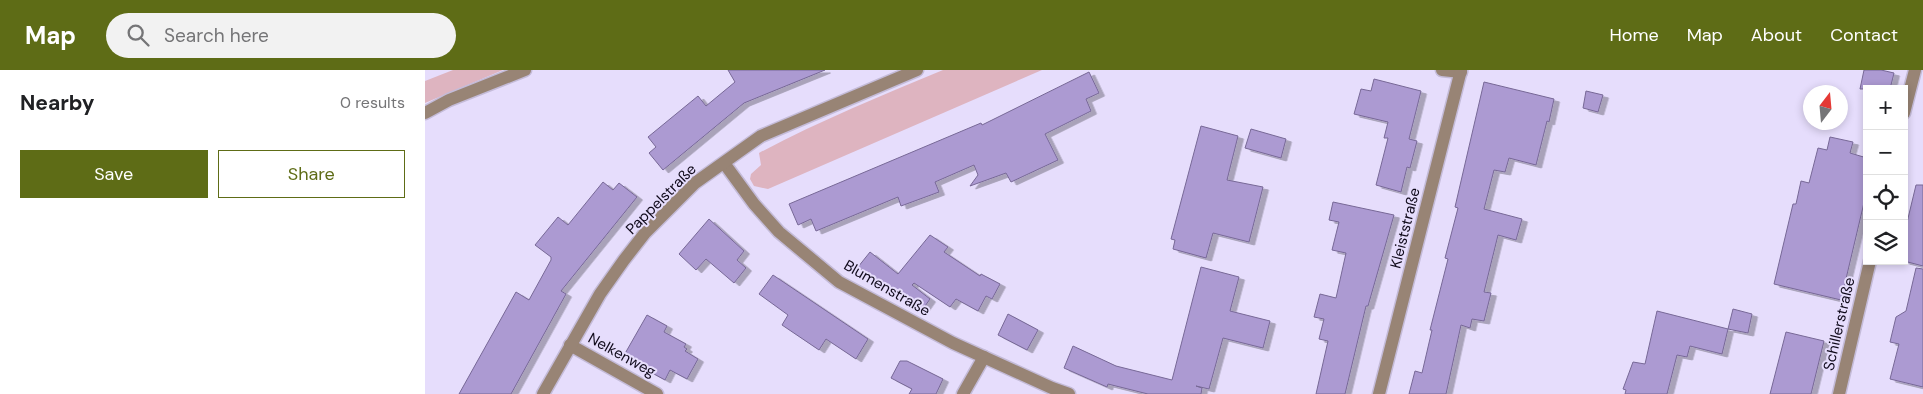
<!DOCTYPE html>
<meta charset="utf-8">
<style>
:root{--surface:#fff;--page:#f2f2f2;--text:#202124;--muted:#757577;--line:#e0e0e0;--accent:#5e6c16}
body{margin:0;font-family:"DM Sans",sans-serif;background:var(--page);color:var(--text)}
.controls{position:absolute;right:15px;top:15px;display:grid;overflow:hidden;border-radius:0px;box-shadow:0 2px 8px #0003}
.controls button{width:45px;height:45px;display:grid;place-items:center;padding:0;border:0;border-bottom:1px solid var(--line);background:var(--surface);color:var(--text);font:25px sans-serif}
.compass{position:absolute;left:1378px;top:15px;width:45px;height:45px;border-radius:50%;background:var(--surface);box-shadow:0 2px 8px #0003;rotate:16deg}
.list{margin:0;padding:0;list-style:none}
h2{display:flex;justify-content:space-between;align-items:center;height:65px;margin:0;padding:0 20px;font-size:21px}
h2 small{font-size:16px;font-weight:400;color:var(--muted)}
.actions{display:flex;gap:10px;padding:15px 20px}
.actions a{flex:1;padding:11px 0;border:1px solid var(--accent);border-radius:0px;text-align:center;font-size:18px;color:var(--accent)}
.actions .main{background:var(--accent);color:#fff}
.icon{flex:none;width:28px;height:28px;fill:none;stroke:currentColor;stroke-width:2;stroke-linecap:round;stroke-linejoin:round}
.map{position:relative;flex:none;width:1498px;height:324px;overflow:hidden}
header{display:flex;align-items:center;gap:30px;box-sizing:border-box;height:70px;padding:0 25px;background:var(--accent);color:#fff}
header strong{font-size:24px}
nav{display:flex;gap:28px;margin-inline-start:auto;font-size:18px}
.search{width:350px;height:45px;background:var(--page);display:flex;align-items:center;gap:12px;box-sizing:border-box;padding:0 18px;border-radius:28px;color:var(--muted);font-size:19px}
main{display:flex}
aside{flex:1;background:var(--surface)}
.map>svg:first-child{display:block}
.green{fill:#deb4c0}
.building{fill:#ac9ad2;stroke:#776896;filter:url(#shadow)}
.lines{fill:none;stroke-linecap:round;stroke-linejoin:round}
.minor-casing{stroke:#c4bbd8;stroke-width:15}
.tertiary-casing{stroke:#c4bbd8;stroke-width:15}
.minor{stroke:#988475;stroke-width:12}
.tertiary{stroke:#988475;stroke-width:12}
.labels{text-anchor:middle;stroke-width:4;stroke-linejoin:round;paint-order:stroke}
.street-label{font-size:15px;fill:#0f091a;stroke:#e6ddfc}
</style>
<header>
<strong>Map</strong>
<div class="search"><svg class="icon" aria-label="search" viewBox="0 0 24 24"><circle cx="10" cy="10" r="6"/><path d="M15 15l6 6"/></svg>Search here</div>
<nav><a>Home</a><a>Map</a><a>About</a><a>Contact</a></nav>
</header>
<main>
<aside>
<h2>Nearby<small>0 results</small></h2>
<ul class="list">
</ul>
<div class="actions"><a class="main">Save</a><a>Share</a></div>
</aside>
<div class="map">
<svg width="1498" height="324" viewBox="0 0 1498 324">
<defs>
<filter id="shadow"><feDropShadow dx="5.5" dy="3" stdDeviation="0" flood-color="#0004"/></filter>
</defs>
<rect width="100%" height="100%" fill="#e6ddfc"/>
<g class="green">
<path d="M28,0H78L0,33V11Z"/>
<path d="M518,0H617L343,119L329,116L325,109L326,104L336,95L334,83C394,51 456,26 518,0Z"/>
</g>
<g class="building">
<path d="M303,0H400L319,33L238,100L224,83L231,77L223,67L273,26L281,36L310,12Z"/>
<path d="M1439,0H1456L1469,3L1465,19H1435Z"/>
<path d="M664,2L674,23L661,29L666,41L620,64L633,90L586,112L581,103L545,116L553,105L549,95L510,112L514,122L476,136L473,127L391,161L386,149L373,155L364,134L556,53L557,55Z"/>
<path d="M949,9L996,21L984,69L992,71L985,98L982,97L976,122L951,115L963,68H959L963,52L929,44L936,19L946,21Z"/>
<path d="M1059,12L1129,29L1124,52L1122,51L1111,95L1084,88L1080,102L1069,100L1059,139L1097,149L1091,170L1073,165L1059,222L1066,223L1059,251L1047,249L1045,258L1036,255L1021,324H984L990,301L997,303L1007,260H1005L1023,189L1020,188L1033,138L1030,137Z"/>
<path d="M1161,21L1178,25L1173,42L1158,38Z"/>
<path d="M776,56L813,66L802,110L838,117L824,172L788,163L781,188L748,179L750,170L746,169Z"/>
<path d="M826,59L861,69L856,88L820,78Z"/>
<path d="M1405,67L1428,72L1425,83L1442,88V120L1416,230L1349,214L1368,134H1371L1376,111L1384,113L1393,78L1402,80Z"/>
<path d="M178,112L188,120L194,113L212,127L136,221L141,224L86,324H34L91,222L104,230L126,190V187L110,175L133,147L143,155Z"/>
<path d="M1491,115H1498V196L1479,191V165Z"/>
<path d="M908,132L969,145L943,236H941L920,324H891L903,271L894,269L899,249L889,247L895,224L911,228L921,183L907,180L914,152L904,150Z"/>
<path d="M284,149L319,181L312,190L321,198L309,213L281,189L271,200L254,184Z"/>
<path d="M505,165L523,177L519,182L555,206L556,204L575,214L567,229L561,226L553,241L531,229L525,237L489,213L487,215L505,229L498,239L447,207L433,197L445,182L473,204Z"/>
<path d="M776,197L814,207L805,241L845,251L838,278L798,268L784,319L771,316L777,318L776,324H723L683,314L682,317L639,298L648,276L691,296L747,310Z"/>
<path d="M1491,198L1498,199V317L1465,309L1474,274L1465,272L1471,247L1481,241Z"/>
<path d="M348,205L443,269L431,289L401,269L394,280L357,255L363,245L334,224Z"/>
<path d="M1308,239L1327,244L1323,263L1303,259Z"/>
<path d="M1232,241L1303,259L1297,284L1265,276L1262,287L1252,285L1242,324H1200L1201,320L1198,319L1208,292L1220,294Z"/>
<path d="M583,244L613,260L602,280L573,265Z"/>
<path d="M222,245L242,256L239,262L261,274L259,277L262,279L260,281L273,289L262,309L245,300L240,310L198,287Z"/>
<path d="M1361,262L1399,271L1386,324H1345Z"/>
<path d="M475,291H482L518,309L511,324H484L487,319L466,308Z"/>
</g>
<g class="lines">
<defs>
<g id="minor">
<path d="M1017,0L1036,2"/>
<path d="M1479,43L1490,0"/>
<path d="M299,93L329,134L354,162L414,212L528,273L627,318L644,324"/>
<path d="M145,275L232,324"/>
<path d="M118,324L175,224L199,190L220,163L270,113L336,66L492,0"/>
<path d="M538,324L559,287"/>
<path d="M954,324L1036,0"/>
<path d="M1414,324L1445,191"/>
</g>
<path id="tertiary" d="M0,43L24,30L100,0"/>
</defs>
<use href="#minor" class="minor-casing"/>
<use href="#tertiary" class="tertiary-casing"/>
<use href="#minor" class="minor"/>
<use href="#tertiary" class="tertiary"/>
</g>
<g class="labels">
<g class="street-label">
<text transform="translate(236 129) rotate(-45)" y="5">Pappelstraße</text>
<text transform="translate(980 158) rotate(-76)" y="5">Kleiststraße</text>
<text transform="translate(462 218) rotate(30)" y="5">Blumenstraße</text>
<text transform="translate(1414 254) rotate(-77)" y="5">Schillerstraße</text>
<text transform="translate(197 285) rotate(29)" y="5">Nelkenweg</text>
</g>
</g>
</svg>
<div class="controls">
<button>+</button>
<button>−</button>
<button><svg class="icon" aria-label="locate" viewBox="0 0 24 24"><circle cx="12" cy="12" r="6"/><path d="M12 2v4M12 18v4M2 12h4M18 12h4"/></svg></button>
<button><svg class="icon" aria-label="layers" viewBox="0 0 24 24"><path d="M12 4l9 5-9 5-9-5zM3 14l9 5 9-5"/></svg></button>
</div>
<svg class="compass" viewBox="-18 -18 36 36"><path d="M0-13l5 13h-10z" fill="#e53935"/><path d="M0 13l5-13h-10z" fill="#757577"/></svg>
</div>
</main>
